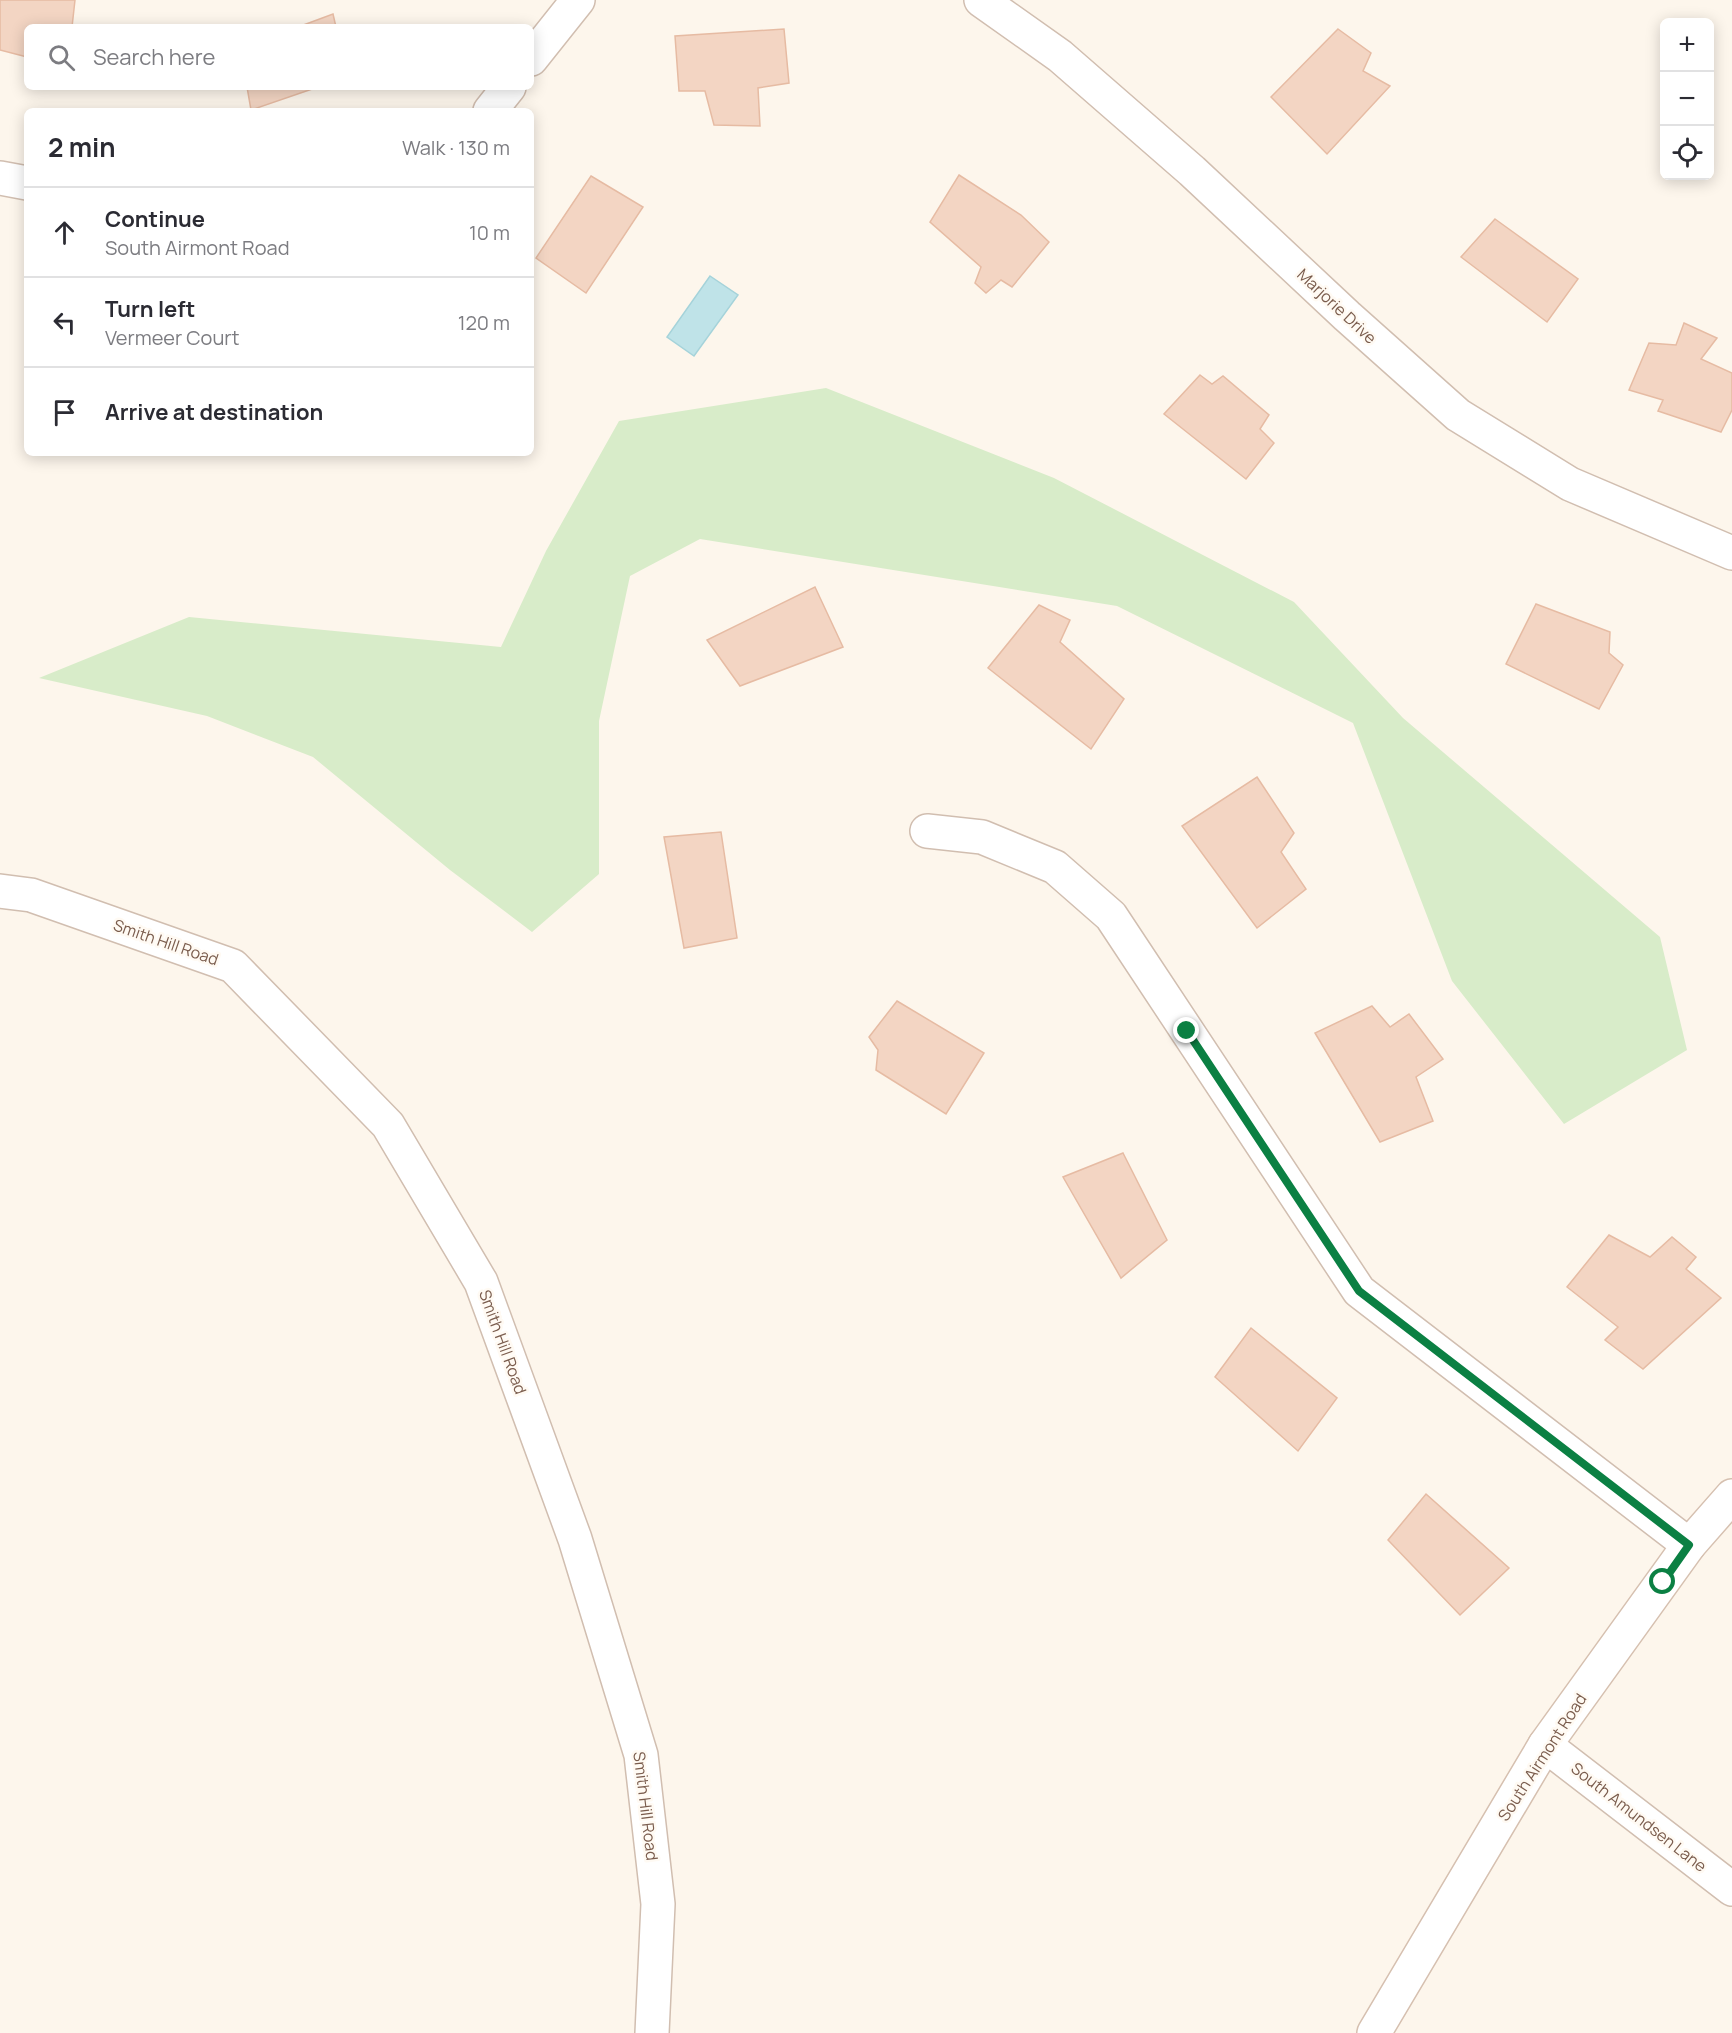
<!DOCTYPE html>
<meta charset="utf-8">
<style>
:root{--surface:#fff;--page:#f2f2f3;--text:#2b2b33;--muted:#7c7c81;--line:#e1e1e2}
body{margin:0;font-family:Manrope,sans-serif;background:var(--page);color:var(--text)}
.controls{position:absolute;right:18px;top:18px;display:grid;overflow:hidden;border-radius:9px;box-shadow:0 3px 15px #0003}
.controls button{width:54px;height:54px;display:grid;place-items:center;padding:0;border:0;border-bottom:2px solid var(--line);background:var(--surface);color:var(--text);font:30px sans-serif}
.stop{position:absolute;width:18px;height:18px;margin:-14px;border:4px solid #0b8043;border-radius:50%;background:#fff}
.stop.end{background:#0b8043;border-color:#fff;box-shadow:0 2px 6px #0008}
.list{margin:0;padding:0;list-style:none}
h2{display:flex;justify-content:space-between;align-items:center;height:78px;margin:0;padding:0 24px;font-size:26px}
h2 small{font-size:20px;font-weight:400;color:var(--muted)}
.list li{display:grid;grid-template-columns:39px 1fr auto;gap:18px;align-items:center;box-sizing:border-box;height:90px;padding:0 24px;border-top:2px solid var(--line)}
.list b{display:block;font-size:22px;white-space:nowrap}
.list p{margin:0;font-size:20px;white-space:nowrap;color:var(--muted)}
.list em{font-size:20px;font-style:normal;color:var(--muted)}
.icon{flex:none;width:33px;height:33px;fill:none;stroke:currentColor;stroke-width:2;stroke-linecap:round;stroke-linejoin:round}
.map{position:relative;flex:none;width:1732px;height:2033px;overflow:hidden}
.search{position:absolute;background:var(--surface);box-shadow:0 3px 15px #0003;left:24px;top:24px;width:510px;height:66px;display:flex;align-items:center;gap:15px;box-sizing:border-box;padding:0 21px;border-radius:9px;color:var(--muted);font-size:22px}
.panel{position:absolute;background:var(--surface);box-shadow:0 3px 15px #0003;left:24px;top:108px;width:510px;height:348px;border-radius:9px}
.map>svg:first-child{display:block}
.green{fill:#d8ecc9}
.water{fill:#bfe3e8;stroke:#a5d3da;stroke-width:1.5}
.building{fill:#f3d5c3;stroke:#e6bba3;stroke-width:1.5}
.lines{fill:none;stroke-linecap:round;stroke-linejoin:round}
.street-casing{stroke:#d1beb0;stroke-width:36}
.secondary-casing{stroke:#d6c0b0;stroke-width:36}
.street{stroke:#fff;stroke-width:33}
.secondary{stroke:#fff;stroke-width:33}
.route{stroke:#0b8043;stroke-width:8}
.labels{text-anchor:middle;stroke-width:5;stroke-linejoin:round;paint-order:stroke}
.street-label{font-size:16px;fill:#7a5c4d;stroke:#fffaf3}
</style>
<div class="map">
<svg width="1732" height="2033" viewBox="0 0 1732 2033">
<rect width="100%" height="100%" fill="#fdf6ec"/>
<path class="green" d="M826,388L1054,478L1294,602L1403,718L1660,937L1687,1050L1564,1124L1452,981L1353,723L1117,606L700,539L630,576L599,721V874L532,932L450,870L313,757L207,716L39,678L189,617L501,647L546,551L619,421Z"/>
<path class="water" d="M710,276L738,295L694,356L667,337Z"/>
<g class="building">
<path d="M0,0H75L72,27H27V57L0,50Z"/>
<path d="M333,14L336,27H298Z"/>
<path d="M784,29L789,83L758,88L760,126L714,125L705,91H679L675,36Z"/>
<path d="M1338,29L1371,53L1363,71L1390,86L1327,154L1271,97Z"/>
<path d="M247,87H318L251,110Z"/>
<path d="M959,175L1021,215L1049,242L1012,287L1001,280L986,293L975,283L981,267L930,222Z"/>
<path d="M591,176L643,207L586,293L536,258Z"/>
<path d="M1495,219L1578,279L1547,322L1461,257Z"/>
<path d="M1684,323L1717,338L1701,359L1732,373V410L1721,432L1658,411L1663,400L1629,390L1649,343L1676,345Z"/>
<path d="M1200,375L1212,384L1223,376L1269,415L1260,429L1274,443L1246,479L1164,414Z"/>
<path d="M815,587L843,647L740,686L707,640Z"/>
<path d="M1536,604L1610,632L1609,653L1623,665L1599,709L1506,664Z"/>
<path d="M1039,605L1070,620L1060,642L1124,699L1091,749L988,668Z"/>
<path d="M1257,777L1294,833L1281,852L1306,889L1257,928L1182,826Z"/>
<path d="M721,832L737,938L684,948L664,837Z"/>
<path d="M897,1001L984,1053L946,1114L876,1070L878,1050L869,1037Z"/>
<path d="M1372,1006L1390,1027L1409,1014L1443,1059L1416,1077L1433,1121L1380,1142L1315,1033Z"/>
<path d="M1123,1153L1167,1240L1121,1278L1063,1177Z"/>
<path d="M1609,1235L1650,1257L1672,1237L1696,1257L1686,1269L1721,1298L1643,1369L1605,1340L1618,1327L1567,1287Z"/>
<path d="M1251,1328L1337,1398L1298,1451L1215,1377Z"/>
<path d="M1426,1494L1509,1568L1460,1615L1388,1540Z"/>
</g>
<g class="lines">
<defs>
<g id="street">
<path d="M981,0L1060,56L1192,171L1347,316L1458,415L1570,484L1732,553"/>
<path d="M531,59L578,0"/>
<path d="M490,111L509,87"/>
<path d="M0,178L27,183"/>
<path d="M927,831L982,837L1055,867L1111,916L1359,1291L1689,1545"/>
<path d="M0,891L31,895L233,966L388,1125L481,1282L575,1539L641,1755L658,1904L652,2033"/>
<path d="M1545,1745L1732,1889"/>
</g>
<path id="secondary" d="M1374,2033L1545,1745L1689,1545L1732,1496"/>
</defs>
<use href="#street" class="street-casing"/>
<use href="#secondary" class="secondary-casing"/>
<use href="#street" class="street"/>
<use href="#secondary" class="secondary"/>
</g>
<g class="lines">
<path class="route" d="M1187,1031L1359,1291L1689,1545L1663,1582"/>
</g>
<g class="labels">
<g class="street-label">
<text transform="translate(1337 306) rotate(43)" y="6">Marjorie Drive</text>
<text transform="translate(166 942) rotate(19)" y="6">Smith Hill Road</text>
<text transform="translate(503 1342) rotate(70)" y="6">Smith Hill Road</text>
<text transform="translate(1542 1757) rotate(-57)" y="6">South Airmont Road</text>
<text transform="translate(646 1806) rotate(83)" y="6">Smith Hill Road</text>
<text transform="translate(1639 1817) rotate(38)" y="6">South Amundsen Lane</text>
</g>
</g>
</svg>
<div class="controls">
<button>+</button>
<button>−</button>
<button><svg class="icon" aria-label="locate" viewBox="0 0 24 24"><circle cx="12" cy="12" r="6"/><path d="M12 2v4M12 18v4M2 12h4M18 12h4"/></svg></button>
</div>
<div class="stop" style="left:1663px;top:1582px"></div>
<div class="stop end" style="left:1187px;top:1031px"></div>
<div class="search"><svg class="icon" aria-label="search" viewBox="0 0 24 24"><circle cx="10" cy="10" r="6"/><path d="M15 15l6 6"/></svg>Search here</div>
<section class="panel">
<h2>2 min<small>Walk · 130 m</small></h2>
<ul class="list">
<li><svg class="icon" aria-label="ahead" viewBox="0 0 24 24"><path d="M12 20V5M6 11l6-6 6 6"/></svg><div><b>Continue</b><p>South Airmont Road</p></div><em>10 m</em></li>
<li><svg class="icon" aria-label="left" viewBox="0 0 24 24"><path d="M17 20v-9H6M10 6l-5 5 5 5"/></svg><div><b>Turn left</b><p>Vermeer Court</p></div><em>120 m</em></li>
<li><svg class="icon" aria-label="arrive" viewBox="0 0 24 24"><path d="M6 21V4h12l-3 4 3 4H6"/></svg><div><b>Arrive at destination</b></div></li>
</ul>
</section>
</div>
